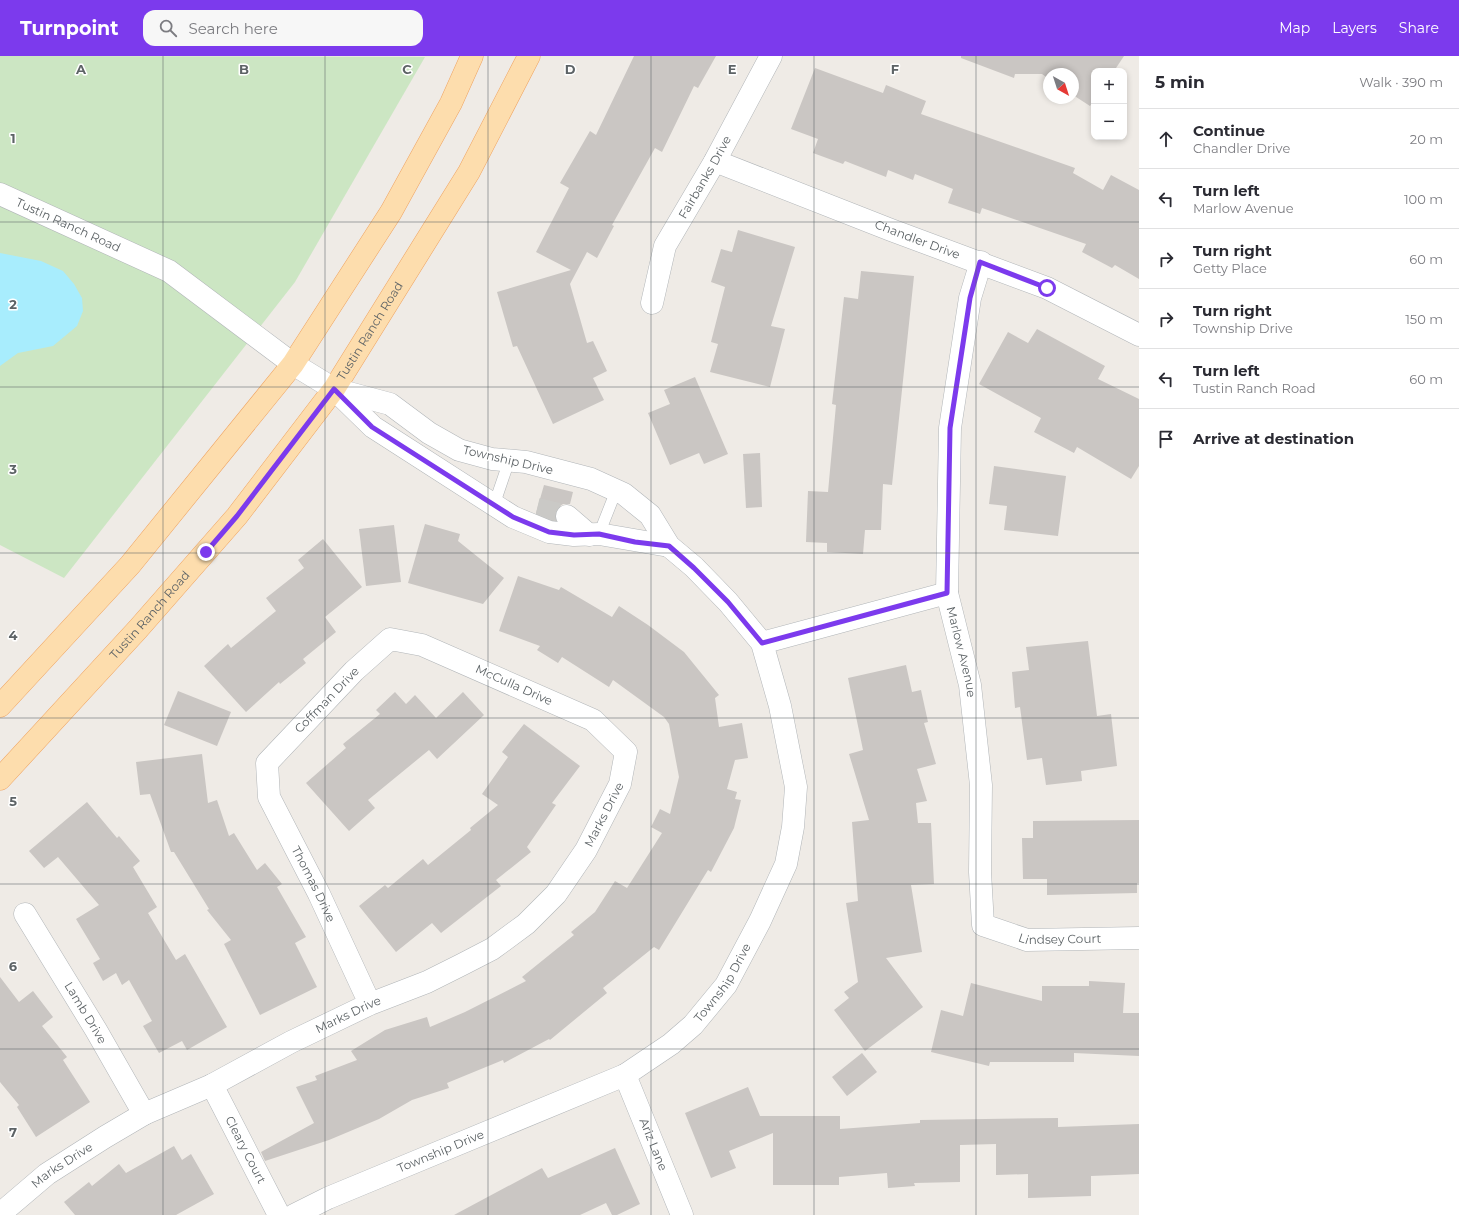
<!DOCTYPE html>
<meta charset="utf-8">
<style>
:root{--surface:#fff;--page:#f7f7f7;--text:#2b2b33;--muted:#7c7c81;--line:#e1e1e2;--accent:#7c3aed}
body{margin:0;font-family:Montserrat,sans-serif;background:var(--page);color:var(--text)}
.controls{position:absolute;right:12px;top:12px;display:grid;overflow:hidden;border-radius:8px;box-shadow:0 2px 6px #0003}
.controls button{width:36px;height:36px;display:grid;place-items:center;padding:0;border:0;border-bottom:1px solid var(--line);background:var(--surface);color:var(--text);font:20px sans-serif}
.compass{position:absolute;left:1043px;top:12px;width:36px;height:36px;border-radius:50%;background:var(--surface);box-shadow:0 2px 6px #0003;rotate:141deg}
.stop{position:absolute;width:12px;height:12px;margin:-9px;border:3px solid #7c3aed;border-radius:50%;background:#fff}
.stop.end{background:#7c3aed;border-color:#fff;box-shadow:0 1px 4px #0008}
.list{margin:0;padding:0;list-style:none}
h2{display:flex;justify-content:space-between;align-items:center;height:52px;margin:0;padding:0 16px;font-size:17px}
h2 small{font-size:13px;font-weight:400;color:var(--muted)}
.list li{display:grid;grid-template-columns:26px 1fr auto;gap:12px;align-items:center;box-sizing:border-box;height:60px;padding:0 16px;border-top:1px solid var(--line)}
.list b{display:block;font-size:15px;white-space:nowrap}
.list p{margin:0;font-size:13px;white-space:nowrap;color:var(--muted)}
.list em{font-size:13px;font-style:normal;color:var(--muted)}
.icon{flex:none;width:22px;height:22px;fill:none;stroke:currentColor;stroke-width:2;stroke-linecap:round;stroke-linejoin:round}
.map{position:relative;flex:none;width:1139px;height:1159px;overflow:hidden}
header{display:flex;align-items:center;gap:24px;box-sizing:border-box;height:56px;padding:0 20px;background:var(--accent);color:#fff}
header strong{font-size:19px}
nav{display:flex;gap:22px;margin-inline-start:auto;font-size:14px}
.search{width:280px;height:36px;background:var(--page);display:flex;align-items:center;gap:10px;box-sizing:border-box;padding:0 14px;border-radius:12px;color:var(--muted);font-size:15px}
main{display:flex}
aside{flex:1;background:var(--surface)}
.map>svg:first-child{display:block}
.green{fill:#cce6c3}
.water{fill:#a8edfd}
.building{fill:#cac6c3}
.lines{fill:none;stroke-linecap:round;stroke-linejoin:round}
.minor-tunnel{stroke:#cac9c6;stroke-width:22;stroke-dasharray:22 11;stroke-linecap:butt}
.service-casing{stroke:#b1b5b8;stroke-width:12}
.minor-casing{stroke:#b1b5b8;stroke-width:23}
.primary-casing{stroke:#efa360;stroke-width:23}
.service{stroke:#fff;stroke-width:11}
.minor{stroke:#fff;stroke-width:22}
.primary{stroke:#fdddad;stroke-width:22}
.route{stroke:#7c3aed;stroke-width:5}
.grid{fill:none;stroke:#5d6366;stroke-width:1;stroke-opacity:0.55}
.labels{text-anchor:middle;stroke-width:3;stroke-linejoin:round;paint-order:stroke}
.street-label{font-size:12px;fill:#5d6366;stroke:#fff}
.grid-label{font-size:13px;text-anchor:middle;font-weight:bold;fill:#5d6366;stroke:#fff;stroke-width:3;stroke-linejoin:round;paint-order:stroke}
</style>
<header>
<strong>Turnpoint</strong>
<div class="search"><svg class="icon" aria-label="search" viewBox="0 0 24 24"><circle cx="10" cy="10" r="6"/><path d="M15 15l6 6"/></svg>Search here</div>
<nav><a>Map</a><a>Layers</a><a>Share</a></nav>
</header>
<main>
<div class="map">
<svg width="1139" height="1159" viewBox="0 0 1139 1159">
<rect width="100%" height="100%" fill="#efebe6"/>
<path class="green" d="M0,0L425,1L295,226L64,522L0,489Z"/>
<path class="water" d="M0,197L41,205L63,215L74,228L82,242L83,255L77,270L53,290L18,297L0,310Z"/>
<g class="building">
<path d="M634,0H716L698,32L694,30L662,96L655,92L612,169L614,170L597,202L587,196L570,228L587,287L593,285L607,315L593,322L604,344L553,368L517,290L513,291L497,236L571,214L536,196L569,132L560,127L590,75L596,79Z"/>
<path d="M961,0H1124L1114,15H1094V44L1090,50L1073,39V18H1049V23L1042,18H1015L1014,22L961,2Z"/>
<path d="M815,12L883,37L886,29L926,45L921,58L1075,112L1073,117L1103,134L1111,119L1139,134V223L1115,209L1112,212L1082,196L1086,188L982,152L980,158L948,147L953,133L915,118L913,124L888,114L886,121L845,105L843,108L813,97L818,83L791,73Z"/>
<path d="M738,174L795,191L771,270L785,273L770,331L710,316L718,288L711,286L725,231L711,226L721,193L732,196Z"/>
<path d="M861,215L914,220L892,429L883,428L881,474H865L863,498L827,496V487L806,486L808,435L828,436L836,349L832,348L844,241L858,243Z"/>
<path d="M1037,273L1105,310L1098,323L1139,343V410L1131,423L1077,391L1074,397L1034,376L1041,362L979,328L1008,276L1028,287Z"/>
<path d="M695,321L728,398L704,408L699,397L670,409L648,357L670,348L664,334Z"/>
<path d="M760,397L762,451L746,452L743,398Z"/>
<path d="M994,410L1066,420L1058,480L1004,474L1007,450L989,448Z"/>
<path d="M544,429L573,436L570,448H563L557,452L555,458V464L536,457Z"/>
<path d="M425,468L460,478L458,485L504,522L483,548L408,527Z"/>
<path d="M394,469L401,526L366,530L359,473Z"/>
<path d="M323,483L362,531L325,561L336,576L303,603L306,607L280,628L279,626L246,656L204,610L228,588L231,592L276,555L266,542L304,512L298,504Z"/>
<path d="M518,520L559,534L561,531L612,561L619,550L648,569L684,596L719,639L715,642L719,671L742,667L748,702L735,704L727,733L737,736L735,743L741,744L734,772L711,816L708,814L659,894L654,891L603,932L607,937L550,984L549,983L504,1007L503,1004L447,1027L449,1032L412,1044L379,1063L329,1084L265,1105L261,1096L314,1067L296,1031L317,1024L315,1020L357,1004L351,995L385,974L427,961L430,971L465,956L526,925L522,921L574,879L571,876L595,856L615,825L627,832L662,777L651,771L660,753L670,758L679,721L669,668L664,661L613,624L609,631L562,601L558,607L537,594L540,590L499,575Z"/>
<path d="M1088,585L1097,660L1111,658L1117,710L1081,715L1082,725L1046,729L1042,702L1027,704L1020,651L1015,652L1012,616L1029,614L1026,591Z"/>
<path d="M906,609L912,636L921,634L928,666L924,667L936,708L917,713L927,745L916,747L918,767H931L934,828L911,829L922,896L886,902L923,951L865,995L834,954L849,942L844,936L858,926L846,847L858,845L852,766L869,764L849,698L863,694L848,622Z"/>
<path d="M178,635L231,656L217,690L164,669Z"/>
<path d="M395,636L406,648L415,639L436,662L463,636L484,659L437,703L429,694L368,744L375,752L349,775L306,727L346,692L343,688L380,658L376,654Z"/>
<path d="M524,668L580,710L552,747L556,749L527,791L531,796L496,824L501,830L441,877L432,867L396,896L359,850L385,829L388,832L423,803L428,809L471,774L470,772L498,749L482,738L508,701L502,696Z"/>
<path d="M202,698L208,747L217,744L229,780L234,777L257,814L265,807L282,828L277,831L306,881L295,887L317,931L260,959L224,888L231,884L207,854L209,853L174,796H171L150,738L140,739L136,706Z"/>
<path d="M87,746L117,782L119,780L140,805L133,811L157,851L148,857L176,904L185,898L227,971L187,994L182,985L159,997L143,970L152,965L129,924L122,929L116,917L103,925L93,907L100,903L76,863L99,849L58,801L44,812L29,795Z"/>
<path d="M1139,764V827H1137V837L1047,839V823H1023L1022,782H1033V765Z"/>
<path d="M0,921L19,946L33,935L53,961L42,970L67,1001L63,1004L90,1046L36,1081L17,1051L19,1049L0,1026Z"/>
<path d="M1089,925L1125,927L1123,957H1139V1000L1074,997V1006H990L989,1010L931,996L941,954L963,960L971,927L1042,945V930H1089Z"/>
<path d="M862,997L877,1016L847,1040L832,1021Z"/>
<path d="M748,1031L760,1060H840V1073L920,1067V1064L1058,1062V1071L1139,1068V1118L1091,1120V1140L1028,1142V1118L996,1119V1088L960,1089V1126L914,1127L915,1130L888,1132L887,1117L839,1121V1129H773V1077L729,1095L736,1112L711,1122L685,1057Z"/>
<path d="M174,1090L182,1104L191,1098L214,1138L176,1159H75L64,1146L89,1126L92,1130L119,1108L126,1117Z"/>
<path d="M615,1092L640,1148L617,1159H612L606,1147L580,1159H454L542,1112L548,1122Z"/>
</g>
<g class="lines">
<path class="minor-tunnel" d="M537,453L567,460"/>
<defs>
<g id="service">
<path d="M494,449L509,405"/>
<path d="M599,478L616,435"/>
</g>
<g id="minor">
<path id="s1" d="M715,105L891,174L1047,232L1139,279"/>
<path id="s2" d="M0,138L169,215L293,308L334,333L373,371L513,461L549,476L574,479L599,478L669,490"/>
<path id="s3" d="M981,206L970,242L950,372L947,537L970,629L981,729L980,816L983,869L1027,884L1139,882"/>
<path id="s4" d="M652,247L665,190L715,105L771,0"/>
<path d="M567,460L589,479"/>
<path d="M762,587L947,537"/>
<path id="s5" d="M25,858L96,974L144,1058"/>
<path id="s6" d="M625,1019L682,1159"/>
<path id="s7" d="M212,1029L279,1159"/>
<path id="s8" d="M0,1158L47,1118L105,1081L144,1058L212,1029L291,986L370,948L427,926L461,909L492,893L526,868L556,838L586,794L620,728L626,696L593,664L422,589L390,583L354,615L267,707L269,741L319,838L370,948"/>
<path id="s9" d="M294,1159L328,1142L625,1019L671,988L693,969L726,929L760,865L786,808L793,771L796,731L780,650L762,587L728,546L694,511L669,490L650,459L624,438L591,423L526,406L492,403L459,394L429,377L390,348L334,333"/>
</g>
<g id="primary">
<path d="M0,650L130,509L293,308L391,156L451,47L472,0"/>
<path id="s10" d="M0,723L138,573L237,460L334,333L469,116L529,0"/>
</g>
</defs>
<use href="#service" class="service-casing"/>
<use href="#minor" class="minor-casing"/>
<use href="#primary" class="primary-casing"/>
<use href="#service" class="service"/>
<use href="#minor" class="minor"/>
<use href="#primary" class="primary"/>
</g>
<g class="lines">
<path class="route" d="M206,496L237,460L334,333L372,371L513,461L549,476L574,479L599,478L635,486L669,490L694,512L728,546L762,587L947,537L950,372L970,242L980,206L1047,232"/>
</g>
<path class="grid" d="M163,0V1159M325,0V1159M488,0V1159M651,0V1159M814,0V1159M976,0V1159M0,166H1139M0,331H1139M0,497H1139M0,662H1139M0,828H1139M0,993H1139"/>
<g class="labels">
<g class="street-label">
<text dy="4" stroke="none"><textPath href="#s4" startOffset="138">Fairbanks Drive</textPath></text>
<text dy="4" stroke="none"><textPath href="#s2" startOffset="75">Tustin Ranch Road</textPath></text>
<text dy="4" stroke="none"><textPath href="#s1" startOffset="217">Chandler Drive</textPath></text>
<text dy="4" stroke="none"><textPath href="#s10" startOffset="582">Tustin Ranch Road</textPath></text>
<text transform="translate(508 404) rotate(13)" y="4">Township Drive</text>
<text dy="4" stroke="none"><textPath href="#s10" startOffset="222">Tustin Ranch Road</textPath></text>
<text dy="4" stroke="none"><textPath href="#s3" startOffset="395">Marlow Avenue</textPath></text>
<text transform="translate(514 629) rotate(24)" y="4">McCulla Drive</text>
<text transform="translate(327 644) rotate(-46)" y="4">Coffman Drive</text>
<text dy="4" stroke="none"><textPath href="#s8" startOffset="739">Marks Drive</textPath></text>
<text dy="4" stroke="none"><textPath href="#s8" startOffset="1378">Thomas Drive</textPath></text>
<text dy="4" stroke="none"><textPath href="#s3" startOffset="749">Lindsey Court</textPath></text>
<text dy="4" stroke="none"><textPath href="#s9" startOffset="496">Township Drive</textPath></text>
<text dy="4" stroke="none"><textPath href="#s5" startOffset="116">Lamb Drive</textPath></text>
<text dy="4" stroke="none"><textPath href="#s8" startOffset="403">Marks Drive</textPath></text>
<text dy="4" stroke="none"><textPath href="#s6" startOffset="75">Ariz Lane</textPath></text>
<text dy="4" stroke="none"><textPath href="#s7" startOffset="73">Cleary Court</textPath></text>
<text dy="4" stroke="none"><textPath href="#s9" startOffset="160">Township Drive</textPath></text>
<text dy="4" stroke="none"><textPath href="#s8" startOffset="79">Marks Drive</textPath></text>
</g>
</g>
<g class="grid-label">
<text x="81" y="18">A</text>
<text x="244" y="18">B</text>
<text x="407" y="18">C</text>
<text x="570" y="18">D</text>
<text x="732" y="18">E</text>
<text x="895" y="18">F</text>
<text x="13" y="87">1</text>
<text x="13" y="253">2</text>
<text x="13" y="418">3</text>
<text x="13" y="584">4</text>
<text x="13" y="750">5</text>
<text x="13" y="915">6</text>
<text x="13" y="1081">7</text>
</g>
</svg>
<div class="controls">
<button>+</button>
<button>−</button>
</div>
<svg class="compass" viewBox="-18 -18 36 36"><path d="M0-13l5 13h-10z" fill="#e53935"/><path d="M0 13l5-13h-10z" fill="#7c7c81"/></svg>
<div class="stop" style="left:1047px;top:232px"></div>
<div class="stop end" style="left:206px;top:496px"></div>
</div>
<aside>
<h2>5 min<small>Walk · 390 m</small></h2>
<ul class="list">
<li><svg class="icon" aria-label="ahead" viewBox="0 0 24 24"><path d="M12 20V5M6 11l6-6 6 6"/></svg><div><b>Continue</b><p>Chandler Drive</p></div><em>20 m</em></li>
<li><svg class="icon" aria-label="left" viewBox="0 0 24 24"><path d="M17 20v-9H6M10 6l-5 5 5 5"/></svg><div><b>Turn left</b><p>Marlow Avenue</p></div><em>100 m</em></li>
<li><svg class="icon" aria-label="right" viewBox="0 0 24 24"><path d="M7 20v-9h11M14 6l5 5-5 5"/></svg><div><b>Turn right</b><p>Getty Place</p></div><em>60 m</em></li>
<li><svg class="icon" aria-label="right" viewBox="0 0 24 24"><path d="M7 20v-9h11M14 6l5 5-5 5"/></svg><div><b>Turn right</b><p>Township Drive</p></div><em>150 m</em></li>
<li><svg class="icon" aria-label="left" viewBox="0 0 24 24"><path d="M17 20v-9H6M10 6l-5 5 5 5"/></svg><div><b>Turn left</b><p>Tustin Ranch Road</p></div><em>60 m</em></li>
<li><svg class="icon" aria-label="arrive" viewBox="0 0 24 24"><path d="M6 21V4h12l-3 4 3 4H6"/></svg><div><b>Arrive at destination</b></div></li>
</ul>
</aside>
</main>
